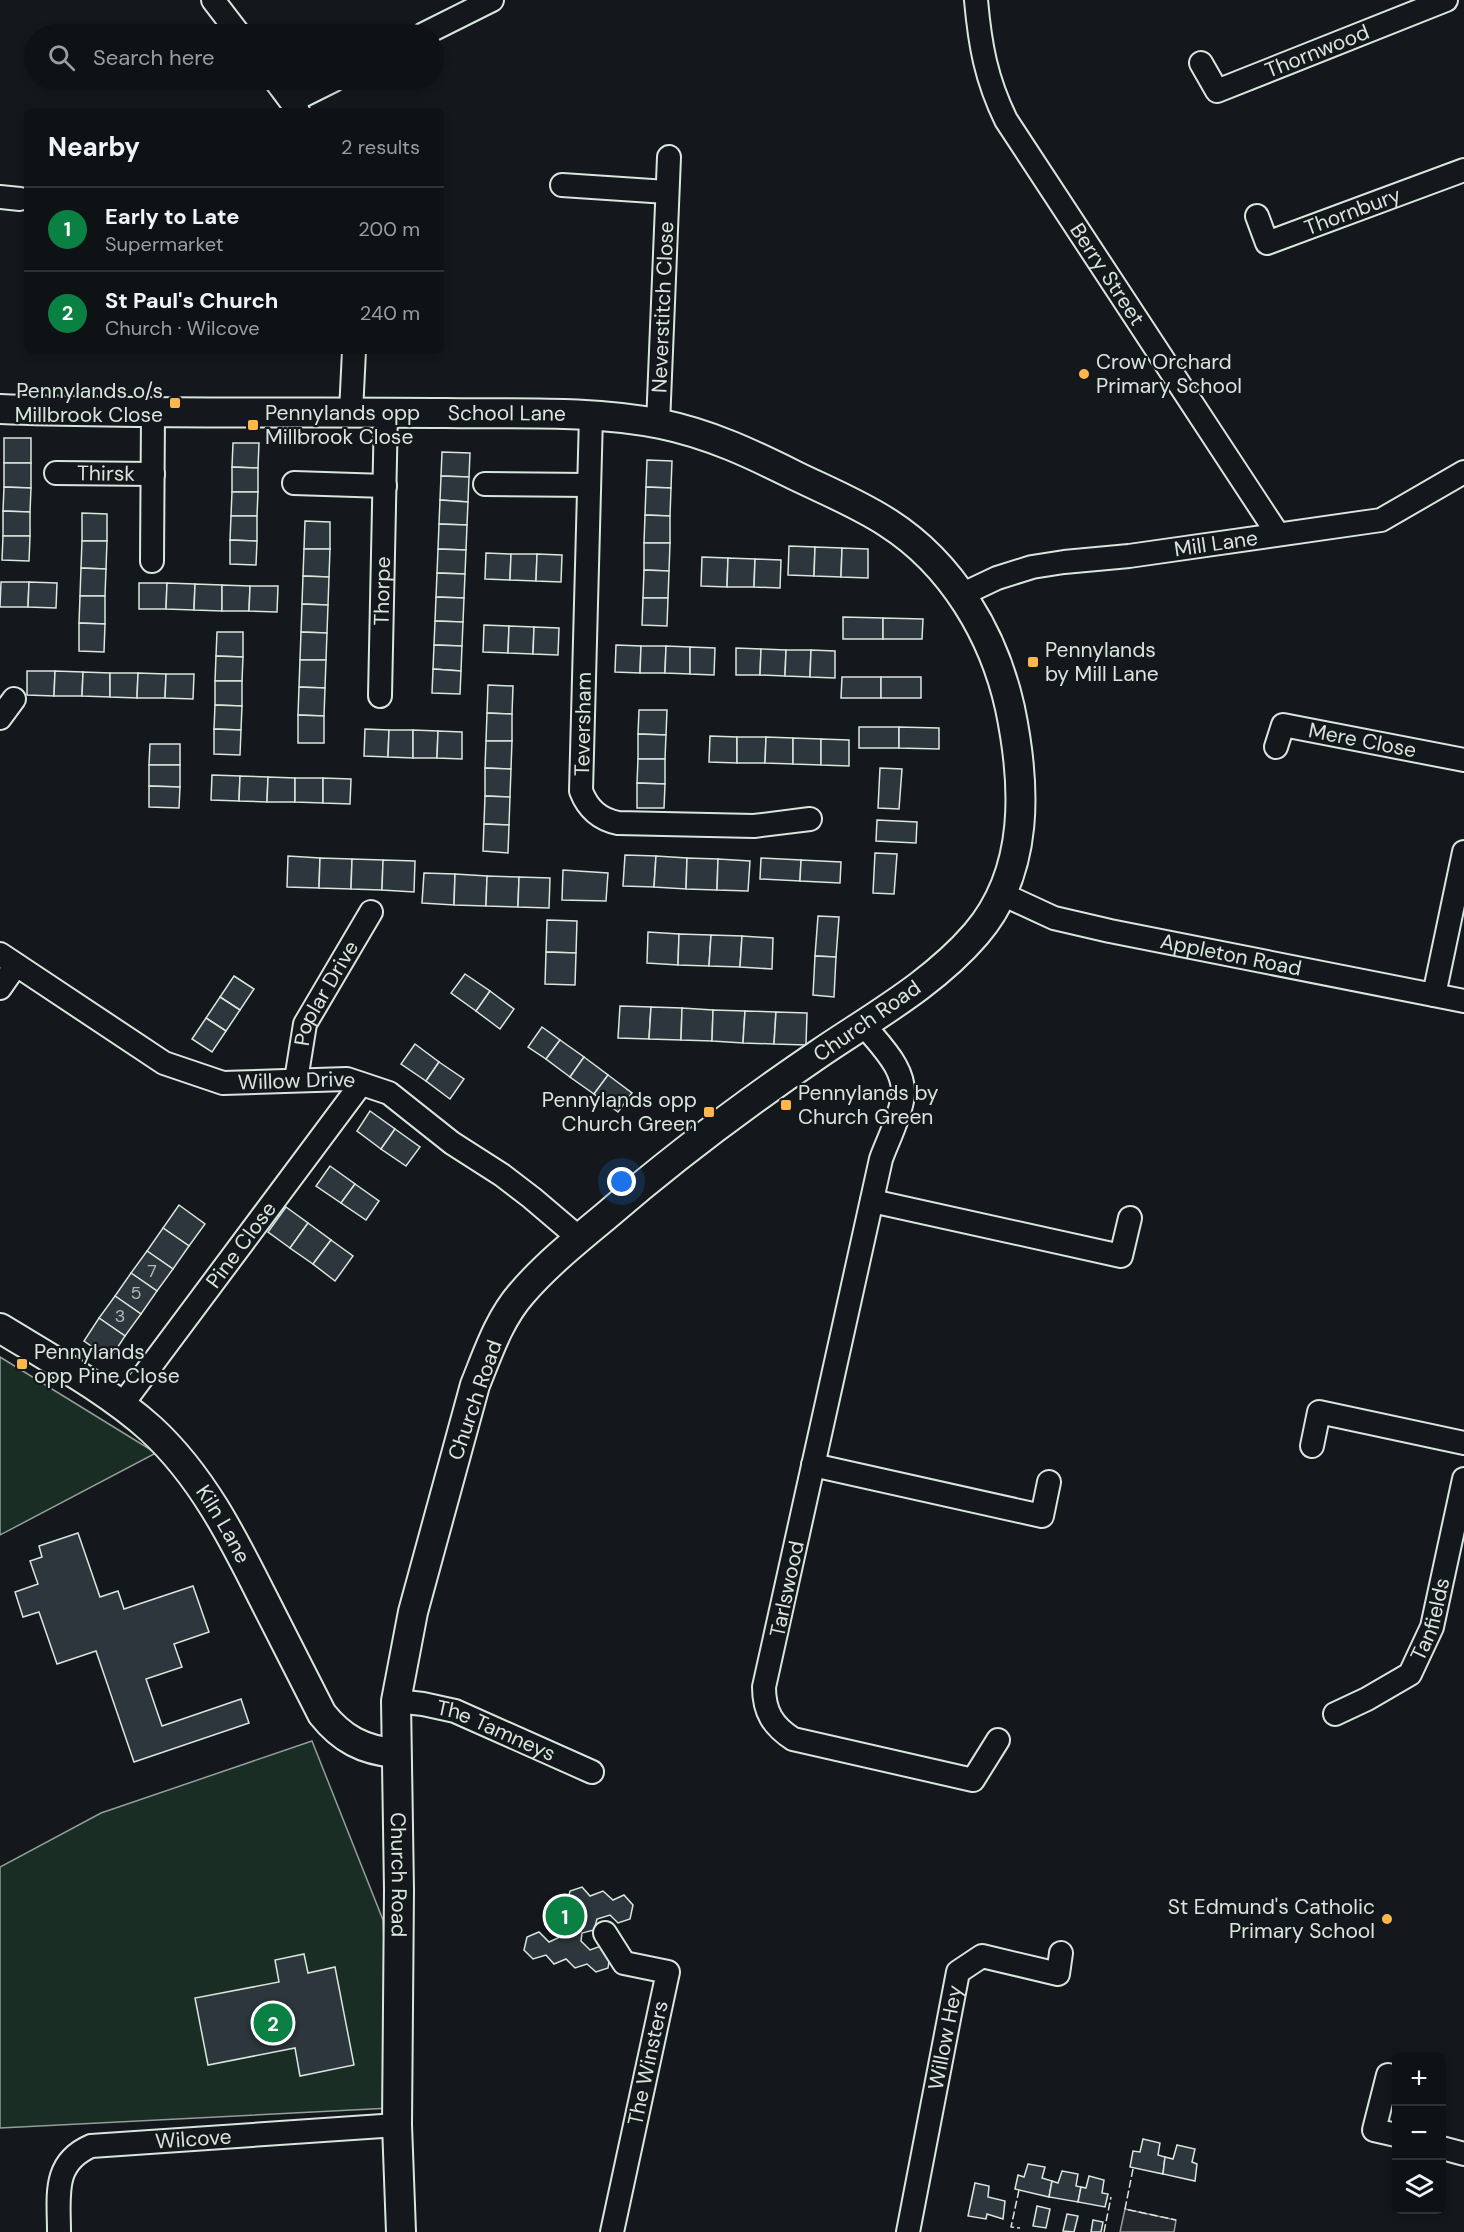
<!DOCTYPE html>
<meta charset="utf-8">
<style>
:root{--surface:#0f1215;--page:#181b1e;--text:#f1f3f6;--muted:#9b9ea0;--line:#2f3234;--accent:#0b8043}
body{margin:0;font-family:"DM Sans",sans-serif;background:var(--page);color:var(--text)}
.controls{position:absolute;right:18px;bottom:18px;display:grid;overflow:hidden;border-radius:9px;box-shadow:0 3px 9px #0003}
.controls button{width:54px;height:54px;display:grid;place-items:center;padding:0;border:0;border-bottom:2px solid var(--line);background:var(--surface);color:var(--text);font:30px sans-serif}
.you{position:absolute;left:622px;top:1182px;width:21px;height:21px;margin:-15px;border:4px solid #fff;border-radius:50%;background:#1a73e8;box-shadow:0 0 0 9px #1a73e833}
.badge{display:grid;place-items:center;width:39px;height:39px;border-radius:50%;background:var(--accent);color:#fff;font-size:20px;font-weight:700}
.pin{position:absolute;translate:-50% -50%;border:3px solid #fff;box-shadow:0 2px 6px #0006}
.list{margin:0;padding:0;list-style:none}
h2{display:flex;justify-content:space-between;align-items:center;height:78px;margin:0;padding:0 24px;font-size:26px}
h2 small{font-size:20px;font-weight:400;color:var(--muted)}
.list li{display:grid;grid-template-columns:39px 1fr auto;gap:18px;align-items:center;box-sizing:border-box;height:84px;padding:0 24px;border-top:2px solid var(--line)}
.list b{display:block;font-size:22px;white-space:nowrap}
.list p{margin:0;font-size:20px;white-space:nowrap;color:var(--muted)}
.list em{font-size:20px;font-style:normal;color:var(--muted)}
.icon{flex:none;width:33px;height:33px;fill:none;stroke:currentColor;stroke-width:2;stroke-linecap:round;stroke-linejoin:round}
.map{position:relative;flex:none;width:1464px;height:2232px;overflow:hidden}
.search{position:absolute;background:var(--surface);box-shadow:0 3px 9px #0003;left:24px;top:24px;width:420px;height:66px;display:flex;align-items:center;gap:15px;box-sizing:border-box;padding:0 21px;border-radius:33px;color:var(--muted);font-size:22px}
.panel{position:absolute;background:var(--surface);box-shadow:0 3px 9px #0003;left:24px;top:108px;width:420px;height:246px;border-radius:9px}
.map>svg:first-child{display:block}
.green{fill:#1a2d24;stroke:#939e99;stroke-width:1.5}
.parking{fill:#24282b;stroke:#939e99;stroke-width:1.5}
.building{fill:#2c363c;stroke:#d8e6dc;stroke-width:1.5}
.lines{fill:none;stroke-linecap:round;stroke-linejoin:round}
.minor-casing{stroke:#d8e6dc;stroke-width:26}
.tertiary-casing{stroke:#d8e6dc;stroke-width:32}
.minor{stroke:#14181c;stroke-width:22}
.tertiary{stroke:#14181c;stroke-width:28}
.fence{stroke:#d8e6dc;stroke-width:1.5;stroke-dasharray:8 3;stroke-linecap:butt}
.poi-dot{fill:#ffb74d;stroke:#14181c;stroke-width:2}
.labels{text-anchor:middle;stroke-width:4.5;stroke-linejoin:round;paint-order:stroke}
.number-label{font-size:18px;fill:#adbab4}
.street-label{font-size:21px;fill:#d8e6dc;stroke:#14181c}
.poi-label{font-size:21px;fill:#d8e6dc;stroke:#14181c;text-anchor:start}
</style>
<div class="map">
<svg width="1464" height="2232" viewBox="0 0 1464 2232">
<rect width="100%" height="100%" fill="#14181c"/>
<g class="green">
<path d="M0,1357L156,1453L0,1535Z"/>
<path d="M312,1741L383,1920L391,2108L0,2128V1867L101,1813Z"/>
</g>
<path class="parking" d="M1125,2209L1176,2220L1174,2232H1120Z"/>
<g class="building">
<rect x="4" y="438" width="27" height="25"/>
<path d="M233,443H259L258,468L232,467Z"/>
<path d="M442,452L470,453L469,477L441,476Z"/>
<path d="M647,460L672,461L671,488L646,487Z"/>
<path d="M4,463H31V488L4,487Z"/>
<path d="M232,467L258,468V492H232Z"/>
<path d="M441,476L469,477L468,502L440,500Z"/>
<path d="M4,487L31,488L30,512L3,511Z"/>
<path d="M646,487L671,488L670,516L645,515Z"/>
<path d="M232,492H258L257,516H231Z"/>
<path d="M440,500L468,502L467,525L439,524Z"/>
<path d="M3,511L30,512V536H3Z"/>
<path d="M82,513L107,514V541H82Z"/>
<path d="M645,515L670,516V543H644Z"/>
<path d="M231,516H257V541L230,540Z"/>
<path d="M305,521L330,522V549H304Z"/>
<path d="M439,524L467,525L466,550L438,549Z"/>
<path d="M3,536H30L29,561L2,560Z"/>
<path d="M230,540L257,541L256,565L230,564Z"/>
<path d="M82,541H107L106,569L81,568Z"/>
<path d="M644,543H670L669,571L644,570Z"/>
<path d="M789,546L815,547L814,576L788,575Z"/>
<path d="M815,547L842,548L841,577L814,576Z"/>
<path d="M842,548L868,549V578L841,577Z"/>
<path d="M304,549H330L329,577L303,576Z"/>
<path d="M438,549L466,550L465,574L437,573Z"/>
<path d="M486,553L511,554L510,580L485,579Z"/>
<path d="M511,554H537L536,581L510,580Z"/>
<path d="M537,554L562,555L561,582L536,581Z"/>
<path d="M702,557L728,558L727,587L701,586Z"/>
<path d="M728,558L755,559L754,587H727Z"/>
<path d="M755,559L781,560L780,588L754,587Z"/>
<path d="M81,568L106,569L105,596H80Z"/>
<path d="M644,570L669,571L668,598H643Z"/>
<path d="M437,573L465,574L464,598L436,597Z"/>
<path d="M303,576L329,577L328,605L302,604Z"/>
<path d="M1,582H29L28,607H0Z"/>
<path d="M29,582L57,583L56,608L28,607Z"/>
<path d="M139,583H167L166,609H139Z"/>
<path d="M167,583L195,584L194,610L166,609Z"/>
<path d="M195,584L222,585V611L194,610Z"/>
<path d="M222,585L250,586L249,611H222Z"/>
<path d="M250,586H278L277,612L249,611Z"/>
<path d="M80,596H105V624L79,623Z"/>
<path d="M436,597L464,598L463,622L435,621Z"/>
<path d="M643,598H668L667,626L642,625Z"/>
<path d="M302,604L328,605L327,633L301,632Z"/>
<path d="M843,617L883,618V639H843Z"/>
<path d="M883,618L923,619L922,639H883Z"/>
<path d="M435,621L463,622L462,646L434,645Z"/>
<path d="M79,623L105,624L104,652L79,651Z"/>
<path d="M484,625L509,626L508,653L483,652Z"/>
<path d="M509,626L534,627L533,654L508,653Z"/>
<path d="M534,627L559,628L558,655L533,654Z"/>
<path d="M217,632H243V657L216,656Z"/>
<path d="M301,632L327,633L326,660H300Z"/>
<path d="M434,645L462,646L461,671L433,669Z"/>
<path d="M616,645L641,646L640,673L615,672Z"/>
<path d="M641,646H666L665,673H640Z"/>
<path d="M666,646L690,647V674L665,673Z"/>
<path d="M690,647L715,648L714,675L690,674Z"/>
<path d="M736,648L761,649L760,675H736Z"/>
<path d="M761,649L786,650L785,676L760,675Z"/>
<path d="M786,650H811L810,677L785,676Z"/>
<path d="M811,650L835,651V678L810,677Z"/>
<path d="M216,656L243,657L242,681H215Z"/>
<path d="M300,660H326L325,688L299,687Z"/>
<path d="M433,669L461,671L460,694L432,693Z"/>
<path d="M27,671H55L54,696L27,695Z"/>
<path d="M55,671L83,672L82,696H54Z"/>
<path d="M83,672L110,673V697L82,696Z"/>
<path d="M110,673H138L137,698L110,697Z"/>
<path d="M138,673L166,674L165,698H137Z"/>
<path d="M166,674H194L193,699L165,698Z"/>
<path d="M842,677H881V698H841Z"/>
<rect x="881" y="677" width="40" height="21"/>
<path d="M215,681H242V706L215,705Z"/>
<path d="M488,685L513,686L512,714L487,713Z"/>
<path d="M299,687L325,688L324,716L298,715Z"/>
<path d="M215,705L242,706L241,730L214,729Z"/>
<path d="M639,710H667L666,735L638,734Z"/>
<path d="M487,713L512,714V741H486Z"/>
<path d="M298,715L324,716V743H298Z"/>
<rect x="859" y="727" width="40" height="21"/>
<path d="M899,727L939,728V749L899,748Z"/>
<path d="M214,729L241,730L240,755L214,754Z"/>
<path d="M365,729L389,730L388,757L364,756Z"/>
<path d="M389,730H413V758L388,757Z"/>
<path d="M413,730L438,731L437,758H413Z"/>
<path d="M438,731L462,732V759L437,758Z"/>
<path d="M638,734L666,735L665,759H638Z"/>
<path d="M710,736L737,737V763L709,762Z"/>
<path d="M737,737H766L765,763H737Z"/>
<path d="M766,737L793,738V764L765,763Z"/>
<path d="M793,738L821,739V765L793,764Z"/>
<path d="M821,739L849,740V766L821,765Z"/>
<path d="M486,741H512L511,769L485,768Z"/>
<path d="M150,744H180V765H149Z"/>
<path d="M638,759H665V784L637,783Z"/>
<path d="M149,765H180V787L149,786Z"/>
<path d="M485,768L511,769L510,797L485,796Z"/>
<path d="M880,768L902,769L899,809L878,808Z"/>
<path d="M212,775L240,776L239,801L211,800Z"/>
<path d="M240,776L268,777L267,802L239,801Z"/>
<path d="M268,777L295,778V802H267Z"/>
<path d="M295,778H323V803L295,802Z"/>
<path d="M323,778L351,779L350,804L323,803Z"/>
<path d="M637,783L665,784L664,808H637Z"/>
<path d="M149,786L180,787L179,808L149,807Z"/>
<path d="M485,796L510,797L509,825L484,824Z"/>
<path d="M877,820L917,822L916,843L876,841Z"/>
<path d="M484,824L509,825L508,853L483,851Z"/>
<path d="M875,853L897,854L894,894L873,893Z"/>
<path d="M625,855L656,856L654,887L623,886Z"/>
<path d="M288,856L320,858L319,888L287,887Z"/>
<path d="M656,856L687,858L686,889L654,887Z"/>
<path d="M320,858L352,859L351,889L319,888Z"/>
<path d="M687,858L718,859L717,890L686,889Z"/>
<path d="M761,858L801,860L800,881L760,879Z"/>
<path d="M352,859L383,860L382,890L351,889Z"/>
<path d="M718,859L750,861L748,891L717,890Z"/>
<path d="M383,860L415,861L414,892L382,890Z"/>
<path d="M801,860L841,862L840,883L800,881Z"/>
<path d="M563,870L608,873L606,901L562,900Z"/>
<path d="M424,873L455,874L454,905L422,903Z"/>
<path d="M455,874L487,876L486,906L454,905Z"/>
<path d="M487,876L519,877L518,907L486,906Z"/>
<path d="M519,877L550,878L549,908L518,907Z"/>
<path d="M818,916L839,917L836,957L815,956Z"/>
<path d="M547,920L577,921L576,953L546,952Z"/>
<path d="M648,932L679,934L678,965L647,963Z"/>
<path d="M679,934L711,935L709,966L678,965Z"/>
<path d="M711,935L742,936L740,967L709,966Z"/>
<path d="M742,936L773,938L772,969L740,967Z"/>
<path d="M546,952L576,953L575,985L545,984Z"/>
<path d="M815,956L836,957L834,997L813,995Z"/>
<path d="M465,974L490,991L476,1011L451,993Z"/>
<path d="M234,976L254,989L240,1010L220,997Z"/>
<path d="M490,991L514,1009L500,1029L476,1011Z"/>
<path d="M220,997L240,1010L226,1031L206,1018Z"/>
<path d="M620,1006L651,1007L649,1039L618,1038Z"/>
<path d="M651,1007L682,1008L681,1040L649,1039Z"/>
<path d="M682,1008L713,1010L712,1041L681,1040Z"/>
<path d="M713,1010L745,1011L743,1043L712,1041Z"/>
<path d="M745,1011L776,1012L774,1044L743,1043Z"/>
<path d="M776,1012L807,1013L806,1045L774,1044Z"/>
<path d="M206,1018L226,1031L212,1052L192,1039Z"/>
<path d="M542,1027L560,1040L546,1059L528,1047Z"/>
<path d="M560,1040L584,1057L570,1077L546,1059Z"/>
<path d="M415,1044L439,1062L426,1081L401,1064Z"/>
<path d="M584,1057L608,1075L594,1094L570,1077Z"/>
<path d="M439,1062L464,1079L450,1099L426,1081Z"/>
<path d="M608,1075L632,1093L618,1112L594,1094Z"/>
<path d="M370,1111L395,1129L381,1149L357,1131Z"/>
<path d="M395,1129L420,1147L406,1166L381,1149Z"/>
<path d="M330,1166L355,1184L341,1203L316,1186Z"/>
<path d="M355,1184L379,1201L366,1220L341,1203Z"/>
<path d="M179,1205L205,1224L189,1246L163,1228Z"/>
<path d="M286,1207L308,1223L290,1248L268,1232Z"/>
<path d="M308,1223L331,1240L313,1264L290,1248Z"/>
<path d="M163,1228L189,1246L173,1269L147,1251Z"/>
<path d="M331,1240L353,1256L335,1281L313,1264Z"/>
<path d="M147,1251L173,1269L157,1291L131,1273Z"/>
<path d="M131,1273L157,1291L141,1314L115,1296Z"/>
<path d="M115,1296L141,1314L125,1336L99,1318Z"/>
<path d="M99,1318L125,1336L110,1359L84,1341Z"/>
<path d="M78,1533L100,1597L118,1591L124,1609L193,1586L209,1632L174,1644L182,1667L146,1679L162,1726L241,1699L249,1723L134,1762L96,1651L57,1664L39,1612L23,1617L15,1592L38,1584L30,1561L42,1557L39,1546Z"/>
<path d="M582,1887L590,1896L603,1891L613,1900L624,1895L633,1905L630,1919L618,1923L610,1915L597,1919L594,1930L582,1933L581,1941L590,1950L601,1946L610,1955L608,1968L596,1972L587,1964L575,1968L566,1959L554,1964L546,1955L533,1959L524,1950L527,1937L539,1932L549,1942L560,1937L562,1928L554,1919L557,1906L567,1903L570,1891Z"/>
<path d="M304,1954L308,1973L335,1967L354,2065L300,2076L295,2048L208,2065L195,1998L279,1982L275,1960Z"/>
<path d="M1143,2139L1160,2143L1158,2155L1165,2157L1163,2174L1130,2167L1133,2151L1140,2152Z"/>
<path d="M1177,2145L1195,2149L1192,2162L1197,2164L1195,2181L1163,2174L1165,2157L1173,2159Z"/>
<path d="M1028,2164L1045,2167L1042,2178L1052,2181L1049,2197L1015,2189L1018,2175L1024,2177Z"/>
<path d="M1062,2171L1078,2174L1076,2186L1081,2187L1078,2202L1049,2197L1052,2181L1058,2183Z"/>
<path d="M1089,2176L1104,2180L1102,2193L1108,2194L1105,2207L1078,2202L1081,2187L1086,2188Z"/>
<path d="M975,2183L989,2186L988,2197L1005,2201L1003,2219L987,2214L986,2219L968,2216Z"/>
<path d="M1037,2206L1050,2209L1046,2228L1033,2226Z"/>
<path d="M1067,2214L1078,2216L1074,2232L1063,2231Z"/>
<path d="M1093,2220L1103,2222L1101,2232H1091Z"/>
</g>
<g class="lines">
<defs>
<g id="minor">
<path d="M213,0L239,34"/>
<path id="s1" d="M976,0C980,45 986,79 1006,120L1277,533"/>
<path d="M424,34L492,0"/>
<path id="s2" d="M1201,63L1217,91L1446,0"/>
<path d="M275,80L298,111"/>
<path d="M292,101L334,80"/>
<path d="M562,185L667,192"/>
<path d="M0,197L20,199"/>
<path id="s3" d="M1257,216L1267,243L1464,170"/>
<path d="M351,412L354,351"/>
<path d="M591,416L581,791C588,809 599,819 618,823L754,826L810,819"/>
<path id="s4" d="M658,424L669,157"/>
<path id="s5" d="M56,473L153,474"/>
<path d="M294,483L385,486"/>
<path d="M485,484L589,485"/>
<path d="M152,561L153,413"/>
<path id="s6" d="M961,595L997,578L1032,567L1064,562L1129,556L1381,520L1464,472"/>
<path id="s7" d="M380,696L386,412"/>
<path d="M0,718L14,699"/>
<path id="s8" d="M1276,747L1283,725L1464,760"/>
<path id="s9" d="M1002,894L1054,918L1110,931L1464,1001"/>
<path id="s10" d="M0,954L164,1063L223,1083L347,1079L389,1093L452,1143L502,1175L532,1198L579,1238"/>
<path d="M0,988L16,965"/>
<path d="M1434,995L1464,852"/>
<path d="M863,1024C880,1045 909,1071 902,1101C898,1121 888,1140 881,1159L764,1687C764,1712 773,1726 793,1739L973,1780L998,1740"/>
<path id="s11" d="M296,1080L305,1024L371,912"/>
<path d="M872,1201L1121,1256L1130,1218"/>
<path id="s12" d="M121,1406L361,1084"/>
<path d="M1312,1446L1319,1412L1464,1443"/>
<path d="M813,1465L1042,1516L1049,1482"/>
<path id="s13" d="M396,1701L423,1704L455,1711L592,1772"/>
<path id="s14" d="M1335,1714L1367,1699L1410,1674L1432,1627L1464,1479"/>
<path d="M605,1933L624,1963L668,1972L612,2232"/>
<path d="M1388,2075L1374,2130L1396,2135"/>
<path d="M1442,2148L1464,2154"/>
<path id="s15" d="M59,2232C59,2196 52,2163 91,2146L397,2125"/>
<path id="s16" d="M908,2232L958,1972L982,1956L1058,1974L1061,1953"/>
</g>
<g id="tertiary">
<path id="s17" d="M0,409C148,415 296,411 445,413C517,414 591,410 661,424C710,434 752,454 796,476C827,491 859,504 888,523C952,564 994,635 1010,708C1026,785 1030,871 976,934C933,984 873,1017 820,1053C745,1104 674,1157 606,1216C577,1240 546,1265 522,1293C499,1319 488,1353 475,1385L413,1612L396,1701L399,1890L397,2125L401,2232"/>
<path id="s18" d="M0,1328C49,1358 109,1391 151,1429C201,1475 232,1536 262,1596C282,1635 302,1675 322,1714C342,1739 363,1750 395,1753"/>
</g>
</defs>
<use href="#minor" class="minor-casing"/>
<use href="#tertiary" class="tertiary-casing"/>
<use href="#minor" class="minor"/>
<use href="#tertiary" class="tertiary"/>
<g class="fence">
<path d="M1133,2169L1125,2209L1176,2220"/>
<path d="M1019,2190L1011,2227L1020,2228"/>
<path d="M1104,2232L1111,2197"/>
</g>
</g>
<g class="poi-dot">
<circle cx="1084" cy="374" r="6"/>
<rect x="169" y="397" width="12" height="12" rx="3"/>
<rect x="247" y="419" width="12" height="12" rx="3"/>
<rect x="1027" y="656" width="12" height="12" rx="3"/>
<rect x="780" y="1099" width="12" height="12" rx="3"/>
<rect x="703" y="1106" width="12" height="12" rx="3"/>
<rect x="16" y="1358" width="12" height="12" rx="3"/>
<circle cx="1387" cy="1919" r="6"/>
</g>
<g class="labels">
<g class="number-label">
<text x="152" y="1277">7</text>
<text x="136" y="1299">5</text>
<text x="120" y="1322">3</text>
</g>
<g class="street-label">
<text dy="7" stroke="none"><textPath href="#s2" startOffset="140">Thornwood</textPath></text>
<text dy="7" stroke="none"><textPath href="#s3" startOffset="120">Thornbury</textPath></text>
<text dy="7" stroke="none"><textPath href="#s1" startOffset="309">Berry Street</textPath></text>
<text dy="7" stroke="none"><textPath href="#s4" startOffset="117">Neverstitch Close</textPath></text>
<text dy="7" stroke="none"><textPath href="#s17" startOffset="507">School Lane</textPath></text>
<text dy="7" stroke="none"><textPath href="#s5" startOffset="50">Thirsk</textPath></text>
<text dy="7" stroke="none"><textPath href="#s6" startOffset="262">Mill Lane</textPath></text>
<text dy="7" stroke="none"><textPath href="#s7" startOffset="105">Thorpe</textPath></text>
<text transform="translate(583 724) rotate(-89)" y="7">Teversham</text>
<text dy="7" stroke="none"><textPath href="#s8" startOffset="104">Mere Close</textPath></text>
<text dy="7" stroke="none"><textPath href="#s9" startOffset="238">Appleton Road</textPath></text>
<text dy="7" stroke="none"><textPath href="#s11" startOffset="93">Poplar Drive</textPath></text>
<text transform="translate(867 1021) rotate(-35)" y="7">Church Road</text>
<text dy="7" stroke="none"><textPath href="#s10" startOffset="333">Willow Drive</textPath></text>
<text dy="7" stroke="none"><textPath href="#s12" startOffset="201">Pine Close</textPath></text>
<text transform="translate(475 1400) rotate(-71)" y="7">Church Road</text>
<text dy="7" stroke="none"><textPath href="#s18" startOffset="302">Kiln Lane</textPath></text>
<text transform="translate(787 1589) rotate(-78)" y="7">Tarlswood</text>
<text dy="7" stroke="none"><textPath href="#s14" startOffset="144">Tanfields</textPath></text>
<text dy="7" stroke="none"><textPath href="#s13" startOffset="105">The Tamneys</textPath></text>
<text dy="7" stroke="none"><textPath href="#s17" startOffset="2558">Church Road</textPath></text>
<text dy="7" stroke="none"><textPath href="#s16" startOffset="198">Willow Hey</textPath></text>
<text transform="translate(648 2063) rotate(-78)" y="7">The Winsters</text>
<text dy="7" stroke="none"><textPath href="#s15" startOffset="202">Wilcove</textPath></text>
</g>
<g class="poi-label">
<text x="1096" y="369">Crow Orchard<tspan x="1096" dy="24">Primary School</tspan></text>
<text x="163" y="398" text-anchor="end">Pennylands o/s<tspan x="163" dy="24">Millbrook Close</tspan></text>
<text x="265" y="420">Pennylands opp<tspan x="265" dy="24">Millbrook Close</tspan></text>
<text x="1045" y="657">Pennylands<tspan x="1045" dy="24">by Mill Lane</tspan></text>
<text x="798" y="1100">Pennylands by<tspan x="798" dy="24">Church Green</tspan></text>
<text x="697" y="1107" text-anchor="end">Pennylands opp<tspan x="697" dy="24">Church Green</tspan></text>
<text x="34" y="1359">Pennylands<tspan x="34" dy="24">opp Pine Close</tspan></text>
<text x="1375" y="1914" text-anchor="end">St Edmund's Catholic<tspan x="1375" dy="24">Primary School</tspan></text>
</g>
</g>
</svg>
<div class="controls">
<button>+</button>
<button>−</button>
<button><svg class="icon" aria-label="layers" viewBox="0 0 24 24"><path d="M12 4l9 5-9 5-9-5zM3 14l9 5 9-5"/></svg></button>
</div>
<div class="you"></div>
<div class="pin badge" style="left:565px;top:1916px">1</div>
<div class="pin badge" style="left:273px;top:2023px">2</div>
<div class="search"><svg class="icon" aria-label="search" viewBox="0 0 24 24"><circle cx="10" cy="10" r="6"/><path d="M15 15l6 6"/></svg>Search here</div>
<section class="panel">
<h2>Nearby<small>2 results</small></h2>
<ul class="list">
<li><span class="badge">1</span><div><b>Early to Late</b><p>Supermarket</p></div><em>200 m</em></li>
<li><span class="badge">2</span><div><b>St Paul's Church</b><p>Church · Wilcove</p></div><em>240 m</em></li>
</ul>
</section>
</div>
